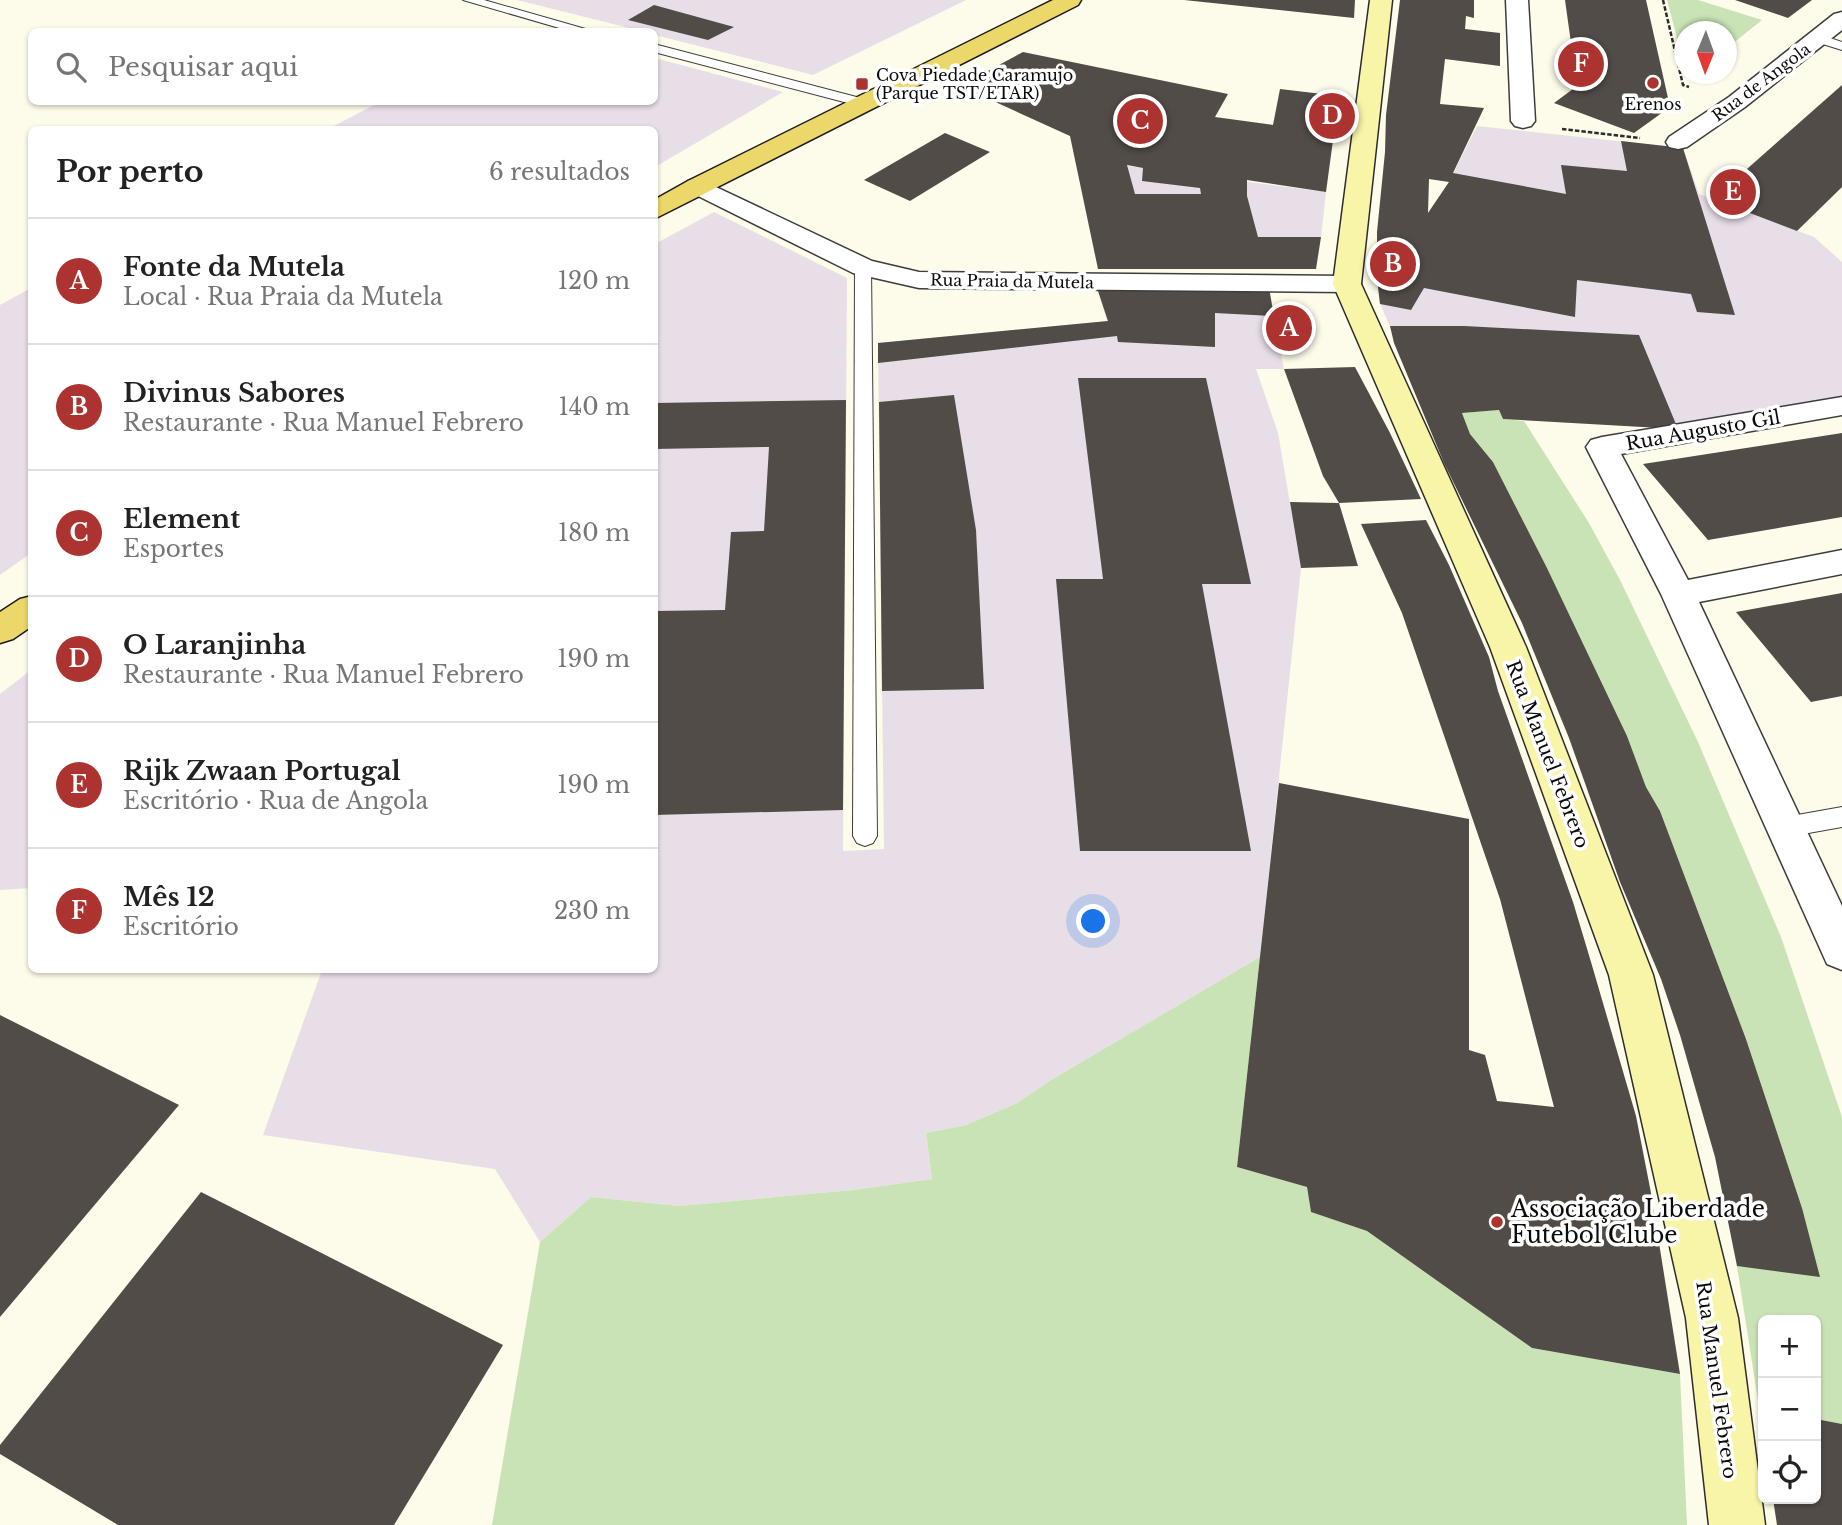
<!DOCTYPE html>
<html lang="pt">
<meta charset="utf-8">
<style>
:root{--surface:#fff;--page:#f6f6f6;--text:#222;--muted:#767676;--line:#e0e0e0;--accent:#ac332f}
body{margin:0;font-family:"Libre Baskerville",serif;background:var(--page);color:var(--text)}
.controls{position:absolute;right:21px;bottom:21px;display:grid;overflow:hidden;border-radius:10px;box-shadow:0 2px 5px #0004}
.controls button{width:63px;height:63px;display:grid;place-items:center;padding:0;border:0;border-bottom:2px solid var(--line);background:var(--surface);color:var(--text);font:35px sans-serif}
.compass{position:absolute;left:1674px;top:21px;width:63px;height:63px;border-radius:50%;background:var(--surface);box-shadow:0 2px 5px #0004;rotate:181deg}
.you{position:absolute;left:1094px;top:922px;width:24px;height:24px;margin:-18px;border:5px solid #fff;border-radius:50%;background:#1a73e8;box-shadow:0 0 0 10px #1a73e833}
.badge{display:grid;place-items:center;width:46px;height:46px;border-radius:50%;background:var(--accent);color:#fff;font-size:23px;font-weight:700}
.pin{position:absolute;translate:-50% -50%;border:4px solid #fff;box-shadow:0 2px 7px #0006}
.list{margin:0;padding:0;list-style:none}
h2{display:flex;justify-content:space-between;align-items:center;height:91px;margin:0;padding:0 28px;font-size:30px}
h2 small{font-size:23px;font-weight:400;color:var(--muted)}
.list li{display:grid;grid-template-columns:46px 1fr auto;gap:21px;align-items:center;box-sizing:border-box;height:126px;padding:0 28px;border-top:2px solid var(--line)}
.list b{display:block;font-size:26px;white-space:nowrap}
.list p{margin:0;font-size:23px;white-space:nowrap;color:var(--muted)}
.list em{font-size:23px;font-style:normal;color:var(--muted)}
.icon{flex:none;width:38px;height:38px;fill:none;stroke:currentColor;stroke-width:2;stroke-linecap:round;stroke-linejoin:round}
.map{position:relative;flex:none;width:1842px;height:1525px;overflow:hidden}
.search{position:absolute;background:var(--surface);box-shadow:0 2px 5px #0004;left:28px;top:28px;width:630px;height:77px;display:flex;align-items:center;gap:18px;box-sizing:border-box;padding:0 24px;border-radius:10px;color:var(--muted);font-size:26px}
.panel{position:absolute;background:var(--surface);box-shadow:0 2px 5px #0004;left:28px;top:126px;width:630px;height:847px;border-radius:10px}
.map>svg:first-child{display:block}
.industrial{fill:#e8dee8}
.green{fill:#cae3b6}
.building{fill:#514c47;fill-rule:evenodd}
.lines{fill:none;stroke-linecap:round;stroke-linejoin:round}
.lane-casing{stroke:#3d3d3d;stroke-width:2}
.street-casing{stroke:#3d3d3d;stroke-width:3}
.secondary-casing{stroke:#2c2c2c;stroke-width:3}
.primary-casing{stroke:#1b1b1b;stroke-width:3}
.path{stroke:#2c2c2c;stroke-width:2.5;stroke-dasharray:4.5 2;stroke-linecap:butt}
.lane{fill:#fff;fill-rule:evenodd}
.street{fill:#fff;fill-rule:evenodd}
.secondary{fill:#f8f5a9;fill-rule:evenodd}
.primary{fill:#ecd76a;fill-rule:evenodd}
.poi-dot{fill:#ac332f;stroke:#fff;stroke-width:2.5}
.labels{text-anchor:middle;stroke-width:7;stroke-linejoin:round;paint-order:stroke}
.far-poi-label{font-size:16px;fill:#0a0a0a;stroke:#fff;text-anchor:start}
.far-street-label{font-size:16px;fill:#0a0a0a;stroke:#fff}
.street-label{font-size:19px;fill:#0a0a0a;stroke:#fff}
.near-poi-label{font-size:23px;fill:#0a0a0a;stroke:#fff;text-anchor:start}
</style>
<div class="map">
<svg width="1842" height="1525" viewBox="0 0 1842 1525">
<rect width="100%" height="100%" fill="#fdfbe9"/>
<g class="industrial">
<path d="M517,0H966L813,75L655,35L654,32L641,31Z"/>
<path d="M655,58L783,92L655,167L654,130L328,129L380,102H654Z"/>
<path d="M1477,126L1683,148L1699,194L1814,237L1842,262V401L1678,429L1503,419L1491,382L1473,358L1464,326H1390L1380,304L1377,279L1399,283L1428,213L1449,182Z"/>
<path d="M1075,159L1326,192L1321,237L1093,238Z"/>
<path d="M714,212L847,278L843,851L884,849L878,343L1107,321L1098,291L1269,288L1284,369H1256L1278,433L1301,568L1260,957L1051,1080L1017,1103L966,1125L926,1133L932,1179L853,1190L679,1206L591,1197L540,1242L495,1169L263,1135L322,970H654L655,244Z"/>
<path d="M31,288V553L0,575V305Z"/>
<path d="M31,670V888L0,890V694Z"/>
</g>
<g class="green">
<path d="M1667,0H1698L1762,20L1727,48V32H1685L1684,65Z"/>
<path d="M1499,410L1503,419L1524,421L1589,523L1620,580L1698,742L1781,937L1842,1117V1424L1816,1419V1320H1763V1408L1759,1407L1737,1266L1802,1208L1746,1039L1660,811L1646,787L1627,736L1547,568L1493,462L1470,434L1462,413Z"/>
<path d="M1260,957L1237,1167L1307,1187L1311,1212L1367,1231L1532,1348L1680,1374L1687,1525H492L540,1242L591,1197L679,1206L853,1190L932,1179L926,1133L966,1125L1017,1103L1051,1080Z"/>
</g>
<g class="building">
<path d="M1184,0H1355L1354,18Z"/>
<path d="M1400,0H1474V18L1466,16L1465,29L1500,33V66L1445,59L1440,104L1484,108L1453,173L1566,194L1561,165L1627,171L1621,141L1683,148L1735,315L1697,312L1691,294L1577,280L1575,317L1424,288L1411,310L1380,304L1377,279V232L1385,152L1386,115ZM1429,179L1449,182L1428,213Z"/>
<path d="M1565,0H1646L1670,107L1634,133L1554,103L1577,86Z"/>
<path d="M1735,0H1812L1788,18Z"/>
<path d="M654,5L734,27L708,40L628,20Z"/>
<path d="M1023,52L1228,94L1215,117L1273,125L1280,89L1339,96L1326,192L1247,180V196L1258,237H1321L1316,269H1098L1070,136L960,86ZM1127,165L1143,168L1142,181L1200,188L1201,194H1135Z"/>
<path d="M1842,85V187L1797,231L1713,199Z"/>
<path d="M945,133L990,152L910,201L864,180Z"/>
<path d="M1269,288L1274,316L1215,313V347L1118,342L1117,336L878,363V343L1108,321L1098,291Z"/>
<path d="M1390,326H1464L1639,335L1678,429L1503,419L1499,410L1462,413L1470,434L1493,462L1547,568L1627,736L1646,787L1660,811L1746,1039L1802,1208L1820,1277L1737,1266L1715,1157L1680,1035L1661,979L1620,882L1569,738L1522,623L1444,463L1394,343Z"/>
<path d="M1355,367L1390,433L1421,499L1339,503L1323,476L1284,369Z"/>
<path d="M1078,378H1206L1251,584H1202L1251,851H1080L1056,579H1103Z"/>
<path d="M954,395L976,530L984,689L882,691L879,402Z"/>
<path d="M846,400L843,810L654,815V611L725,610L731,532L764,531L769,447L654,449V403Z"/>
<path d="M1842,433V517L1708,540L1643,464Z"/>
<path d="M1290,502L1339,503L1358,566L1301,568Z"/>
<path d="M1426,520L1449,565L1489,657L1498,691L1573,902L1591,962L1636,1116L1651,1193L1680,1374L1532,1348L1367,1231L1311,1212L1307,1187L1237,1167L1279,783L1469,819V1050L1485,1055L1497,1101L1554,1107L1500,899L1402,613L1361,524Z"/>
<path d="M1842,593V696L1811,702L1736,612Z"/>
<path d="M0,1015L179,1105L0,1317Z"/>
<path d="M201,1192L503,1345L394,1525H118L0,1454V1445Z"/>
<path d="M1816,1419L1842,1424V1525H1777L1773,1499H1816Z"/>
</g>
<g class="lines">
<defs>
<g id="lane">
<path d="M463,0H484L596,32H573Z"/>
<path d="M1818,34L1842,42V50L1813,41V35Z"/>
<path d="M654,44L868,100L870,103L863,107L654,52Z"/>
<path d="M863,262L871,267L877,836L873,843L865,846L857,843L853,836L855,267Z"/>
<path d="M1842,807V827L1786,837L1778,834L1774,827L1778,820L1786,817Z"/>
</g>
<g id="street">
<path d="M1506,0H1528L1535,121L1531,126L1523,128L1515,126L1511,121Z"/>
<path d="M1842,12V30L1745,107L1687,147L1678,149L1669,147L1666,142L1669,137L1729,97L1834,14Z"/>
<path d="M697,178L872,261L919,272L1347,276L1357,278L1361,284L1357,290L1347,292L919,288L853,273L688,191L684,186L688,181Z"/>
<path d="M1842,397V415L1621,454L1688,580L1842,550V574L1699,602L1842,906V970L1827,964L1661,594L1586,447L1591,440L1602,437Z"/>
</g>
<path id="secondary" d="M1370,0H1392L1361,284L1526,647L1653,975L1738,1318L1765,1525H1709L1686,1318L1609,975L1490,647L1333,284Z"/>
<g id="primary">
<path d="M1053,0H1081L1078,5L654,219V200L688,181Z"/>
<path d="M32,596V626L13,639L0,643V612L20,599Z"/>
</g>
</defs>
<use href="#lane" class="lane-casing"/>
<use href="#street" class="street-casing"/>
<use href="#secondary" class="secondary-casing"/>
<use href="#primary" class="primary-casing"/>
<g class="path">
<path d="M1663,0L1683,85L1689,87"/>
<path d="M1562,129L1640,138"/>
</g>
<use href="#lane" class="lane"/>
<use href="#street" class="street"/>
<use href="#secondary" class="secondary"/>
<use href="#primary" class="primary"/>
</g>
<g class="poi-dot">
<circle cx="1653" cy="83" r="7"/>
<rect x="855" y="77" width="14" height="14" rx="3.5"/>
<circle cx="1497" cy="1222" r="7"/>
</g>
<g class="labels">
<g class="far-poi-label">
<text x="876" y="81">Cova Piedade Caramujo<tspan x="876" dy="18">(Parque TST/ETAR)</tspan></text>
<text x="1653" y="110" text-anchor="middle">Erenos</text>
</g>
<g class="far-street-label">
<text transform="translate(1761 82) rotate(-37)" y="6">Rua de Angola</text>
<text transform="translate(1012 281) rotate(1)" y="6">Rua Praia da Mutela</text>
</g>
<g class="street-label">
<text transform="translate(1703 430) rotate(-10)" y="7">Rua Augusto Gil</text>
<text transform="translate(1548 754) rotate(69)" y="7">Rua Manuel Febrero</text>
<text transform="translate(1717 1380) rotate(82)" y="7">Rua Manuel Febrero</text>
</g>
<g class="near-poi-label">
<text x="1511" y="1217">Associação Liberdade<tspan x="1511" dy="26">Futebol Clube</tspan></text>
</g>
</g>
</svg>
<div class="controls">
<button>+</button>
<button>−</button>
<button><svg class="icon" aria-label="locate" viewBox="0 0 24 24"><circle cx="12" cy="12" r="6"/><path d="M12 2v4M12 18v4M2 12h4M18 12h4"/></svg></button>
</div>
<svg class="compass" viewBox="-18 -18 36 36"><path d="M0-13l5 13h-10z" fill="#e53935"/><path d="M0 13l5-13h-10z" fill="#767676"/></svg>
<div class="you"></div>
<div class="pin badge" style="left:1289px;top:328px">A</div>
<div class="pin badge" style="left:1393px;top:264px">B</div>
<div class="pin badge" style="left:1140px;top:121px">C</div>
<div class="pin badge" style="left:1332px;top:116px">D</div>
<div class="pin badge" style="left:1733px;top:192px">E</div>
<div class="pin badge" style="left:1581px;top:64px">F</div>
<div class="search"><svg class="icon" aria-label="search" viewBox="0 0 24 24"><circle cx="10" cy="10" r="6"/><path d="M15 15l6 6"/></svg>Pesquisar aqui</div>
<section class="panel">
<h2>Por perto<small>6 resultados</small></h2>
<ul class="list">
<li><span class="badge">A</span><div><b>Fonte da Mutela</b><p>Local · Rua Praia da Mutela</p></div><em>120 m</em></li>
<li><span class="badge">B</span><div><b>Divinus Sabores</b><p>Restaurante · Rua Manuel Febrero</p></div><em>140 m</em></li>
<li><span class="badge">C</span><div><b>Element</b><p>Esportes</p></div><em>180 m</em></li>
<li><span class="badge">D</span><div><b>O Laranjinha</b><p>Restaurante · Rua Manuel Febrero</p></div><em>190 m</em></li>
<li><span class="badge">E</span><div><b>Rijk Zwaan Portugal</b><p>Escritório · Rua de Angola</p></div><em>190 m</em></li>
<li><span class="badge">F</span><div><b>Mês 12</b><p>Escritório</p></div><em>230 m</em></li>
</ul>
</section>
</div>
